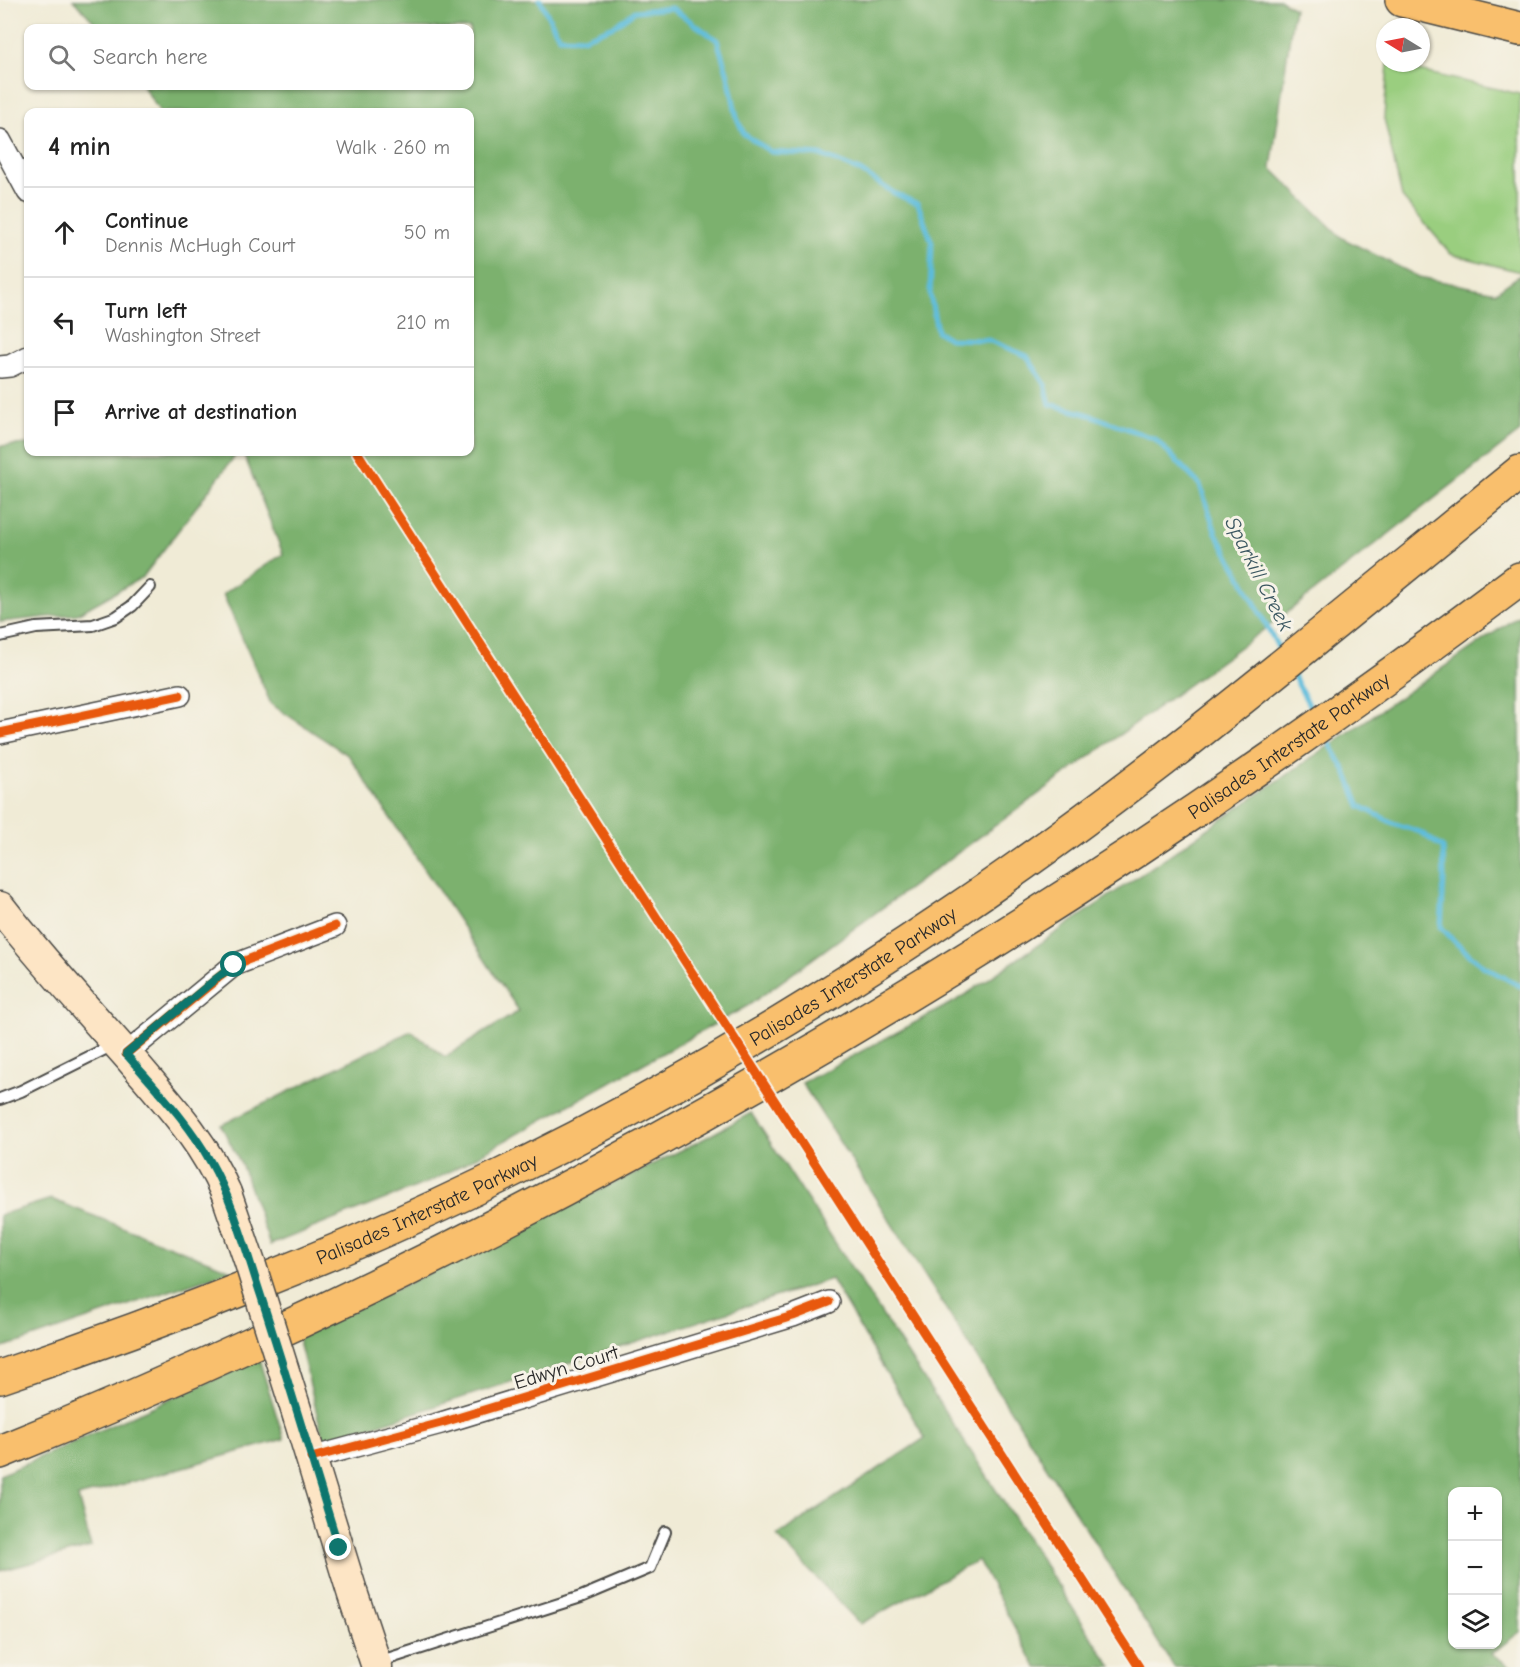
<!DOCTYPE html>
<meta charset="utf-8">
<style>
:root{--surface:#fff;--page:#f2f2f2;--text:#222;--muted:#767676;--line:#e0e0e0}
body{margin:0;font-family:"Comic Neue",sans-serif;background:var(--page);color:var(--text)}
.controls{position:absolute;right:18px;bottom:18px;display:grid;overflow:hidden;border-radius:12px;box-shadow:0 2px 4px #0004}
.controls button{width:54px;height:54px;display:grid;place-items:center;padding:0;border:0;border-bottom:2px solid var(--line);background:var(--surface);color:var(--text);font:30px sans-serif}
.compass{position:absolute;left:1376px;top:18px;width:54px;height:54px;border-radius:50%;background:var(--surface);box-shadow:0 2px 4px #0004;rotate:280deg}
.stop{position:absolute;width:18px;height:18px;margin:-14px;border:4px solid #0f766e;border-radius:50%;background:#fff}
.stop.end{background:#0f766e;border-color:#fff;box-shadow:0 2px 6px #0008}
.list{margin:0;padding:0;list-style:none}
h2{display:flex;justify-content:space-between;align-items:center;height:78px;margin:0;padding:0 24px;font-size:26px}
h2 small{font-size:20px;font-weight:400;color:var(--muted)}
.list li{display:grid;grid-template-columns:39px 1fr auto;gap:18px;align-items:center;box-sizing:border-box;height:90px;padding:0 24px;border-top:2px solid var(--line)}
.list b{display:block;font-size:22px;white-space:nowrap}
.list p{margin:0;font-size:20px;white-space:nowrap;color:var(--muted)}
.list em{font-size:20px;font-style:normal;color:var(--muted)}
.icon{flex:none;width:33px;height:33px;fill:none;stroke:currentColor;stroke-width:2;stroke-linecap:round;stroke-linejoin:round}
.map{position:relative;flex:none;width:1520px;height:1667px;overflow:hidden}
.search{position:absolute;background:var(--surface);box-shadow:0 2px 4px #0004;left:24px;top:24px;width:450px;height:66px;display:flex;align-items:center;gap:15px;box-sizing:border-box;padding:0 21px;border-radius:12px;color:var(--muted);font-size:22px}
.panel{position:absolute;background:var(--surface);box-shadow:0 2px 4px #0004;left:24px;top:108px;width:450px;height:348px;border-radius:12px}
.map>svg:first-child{display:block}
.green{fill:#9ace7f;stroke:#627c55;stroke-width:1.5}
.forest{fill:#7bb16e;stroke:#536e4c;stroke-width:1.5;fill-rule:evenodd}
.lines{fill:none;stroke-linecap:round;stroke-linejoin:round}
.stream{stroke:#5cbcdb;stroke-width:5}
.service-casing{stroke:#494845;stroke-width:14}
.minor-casing{stroke:#494845;stroke-width:24}
.secondary-casing{stroke:#494845;stroke-width:33}
.primary-casing{stroke:#494845;stroke-width:36}
.motorway-casing{stroke:#494845;stroke-width:36}
.service{stroke:#fff;stroke-width:10}
.minor{stroke:#fff;stroke-width:21}
.secondary{stroke:#fde5c5;stroke-width:30}
.primary{stroke:#f9bf6d;stroke-width:33}
.motorway{stroke:#f9bf6d;stroke-width:33}
.secondary-bridge-casing{stroke:#494845;stroke-width:33;stroke-linecap:butt}
.secondary-bridge{stroke:#fde5c5;stroke-width:30}
.cycleway-casing{stroke:#f7f3e8;stroke-width:13}
.cycleway{stroke:#e8590c;stroke-width:9}
.route{stroke:#0f766e;stroke-width:8}
.labels{text-anchor:middle;stroke-width:6;stroke-linejoin:round;paint-order:stroke}
.street-label{font-size:20px;fill:#2b2b2b;stroke:#f7f3e8}
.water-label{font-size:21px;font-style:italic;fill:#3a5660;stroke:#f7f3e8}
</style>
<div class="map">
<svg width="1520" height="1667" viewBox="0 0 1520 1667">
<rect width="100%" height="100%" fill="#f7f3e8"/>
<filter id="ink" filterUnits="userSpaceOnUse"><feTurbulence type="fractalNoise" baseFrequency=".0167" numOctaves="2"/><feDisplacementMap in="SourceGraphic" scale="12" xChannelSelector="R" yChannelSelector="G"/><feConvolveMatrix kernelMatrix="1 2 1 2 8 2 1 2 1" color-interpolation-filters="sRGB"/></filter>
<filter id="wash" filterUnits="userSpaceOnUse"><feTurbulence type="fractalNoise" baseFrequency=".008" numOctaves="4" result="noise"/><feDisplacementMap in="SourceGraphic" scale="24" xChannelSelector="R" yChannelSelector="G"/><feGaussianBlur stdDeviation="1.35" result="paint"/><feColorMatrix in="noise" values="0 0 0 0 0 0 0 0 0 0 0 0 0 0 0 0 0 1.4 0 .05"/><feComposite in="paint" operator="in"/></filter>
<g filter="url(#wash)">
<rect width="100%" height="100%" fill="#f0ebd6"/>
<path class="green" d="M1388,64L1520,94V272L1451,254L1402,197L1384,118Z"/>
<g class="forest">
<path d="M73,0H1280L1294,8L1271,168L1342,238L1419,277L1496,292L1520,275V432L1284,615L749,1005L436,1179L270,1245L242,1166L221,1125L411,1031L445,1057L519,1011L349,756L271,704L223,594L283,554L243,452H470V112H160L143,86H470V28H100Z"/>
<path d="M28,444V452H238L143,577L77,614L0,622V446Z"/>
<path d="M1520,615V1632L1491,1654L1512,1667H1174L802,1083L959,999ZM1452,1492H1498V1644H1452Z"/>
<path d="M751,1113L1079,1618L1112,1667H1036L978,1560L860,1624L777,1536L925,1438L831,1279L324,1442L298,1337L698,1142Z"/>
<path d="M51,1199L231,1270L0,1349V1215Z"/>
<path d="M259,1359L284,1439L78,1497L91,1547L0,1571V1475Z"/>
</g>
<g class="lines">
<g class="stream">
<path d="M540,0L559,37L584,38L614,26L635,11L672,8L717,40L728,75L737,118L744,134L771,152L821,155L860,171L894,193L918,204L932,243L930,294L937,331L949,339L988,340L1027,356L1045,384L1050,404L1090,415L1155,439L1200,485L1216,533L1239,573L1281,653"/>
<path d="M1291,671L1315,716"/>
<path d="M1325,735L1346,772L1360,806L1393,823L1420,832L1443,848L1444,878L1441,927L1457,944L1483,966L1520,986"/>
</g>
</g>
</g>
<g filter="url(#ink)">
<g class="lines">
<defs>
<g id="service">
<path d="M0,636L36,628L93,625L116,617L132,606L150,587"/>
<path d="M0,1099L21,1091L113,1045"/>
<path d="M378,1662L581,1597L650,1568L665,1532"/>
</g>
<g id="minor">
<path d="M0,140L28,192"/>
<path d="M0,367L10,366L28,357"/>
<path d="M0,733L180,695"/>
<path d="M126,1054L234,965L335,926"/>
<path d="M311,1458L441,1423L793,1316L829,1302"/>
</g>
<g id="secondary">
<path d="M0,907C42,961 89,1012 134,1063C169,1104 205,1143 226,1193"/>
<path d="M299,1419L353,1595L377,1667"/>
</g>
<path id="primary" d="M1402,0L1520,29"/>
<g id="motorway">
<path id="s1" d="M0,1377C119,1337 236,1293 352,1244C563,1154 765,1040 955,911C1153,778 1335,622 1520,472"/>
<path id="s2" d="M0,1452C544,1233 1052,931 1520,579"/>
</g>
</defs>
<use href="#service" class="service-casing"/>
<use href="#minor" class="minor-casing"/>
<use href="#secondary" class="secondary-casing"/>
<use href="#primary" class="primary-casing"/>
<use href="#motorway" class="motorway-casing"/>
<use href="#service" class="service"/>
<use href="#minor" class="minor"/>
<use href="#secondary" class="secondary"/>
<use href="#primary" class="primary"/>
<use href="#motorway" class="motorway"/>
<defs>
<path id="secondary-bridge" d="M226,1193L250,1263L299,1419"/>
</defs>
<use href="#secondary-bridge" class="secondary-bridge-casing"/>
<use href="#secondary-bridge" class="secondary-bridge"/>
<defs>
<g id="cycleway">
<path d="M357,452L1139,1667"/>
<path d="M0,733L180,695"/>
<path d="M126,1054L234,965L335,926"/>
<path d="M311,1458L441,1423L793,1316L829,1302"/>
</g>
</defs>
<use href="#cycleway" class="cycleway-casing"/>
<use href="#cycleway" class="cycleway"/>
</g>
</g>
<g class="lines" filter="url(#ink)">
<path class="route" d="M234,965L213,981L126,1054C155,1088 188,1121 210,1161C234,1203 246,1251 261,1296C288,1380 313,1464 339,1548"/>
</g>
<g class="labels">
<g class="street-label">
<text dy="7" stroke="none"><textPath href="#s2" startOffset="1473">Palisades Interstate Parkway</textPath></text>
<text dy="7" stroke="none"><textPath href="#s1" startOffset="945">Palisades Interstate Parkway</textPath></text>
<text dy="7" stroke="none"><textPath href="#s1" startOffset="459">Palisades Interstate Parkway</textPath></text>
<text transform="translate(566 1367) rotate(-17)" y="7">Edwyn Court</text>
</g>
<g class="water-label">
<text transform="translate(1259 574) rotate(63)" y="7">Sparkill Creek</text>
</g>
</g>
</svg>
<div class="controls">
<button>+</button>
<button>−</button>
<button><svg class="icon" aria-label="layers" viewBox="0 0 24 24"><path d="M12 4l9 5-9 5-9-5zM3 14l9 5 9-5"/></svg></button>
</div>
<svg class="compass" viewBox="-18 -18 36 36"><path d="M0-13l5 13h-10z" fill="#e53935"/><path d="M0 13l5-13h-10z" fill="#767676"/></svg>
<div class="stop" style="left:234px;top:965px"></div>
<div class="stop end" style="left:339px;top:1548px"></div>
<div class="search"><svg class="icon" aria-label="search" viewBox="0 0 24 24"><circle cx="10" cy="10" r="6"/><path d="M15 15l6 6"/></svg>Search here</div>
<section class="panel">
<h2>4 min<small>Walk · 260 m</small></h2>
<ul class="list">
<li><svg class="icon" aria-label="ahead" viewBox="0 0 24 24"><path d="M12 20V5M6 11l6-6 6 6"/></svg><div><b>Continue</b><p>Dennis McHugh Court</p></div><em>50 m</em></li>
<li><svg class="icon" aria-label="left" viewBox="0 0 24 24"><path d="M17 20v-9H6M10 6l-5 5 5 5"/></svg><div><b>Turn left</b><p>Washington Street</p></div><em>210 m</em></li>
<li><svg class="icon" aria-label="arrive" viewBox="0 0 24 24"><path d="M6 21V4h12l-3 4 3 4H6"/></svg><div><b>Arrive at destination</b></div></li>
</ul>
</section>
</div>
